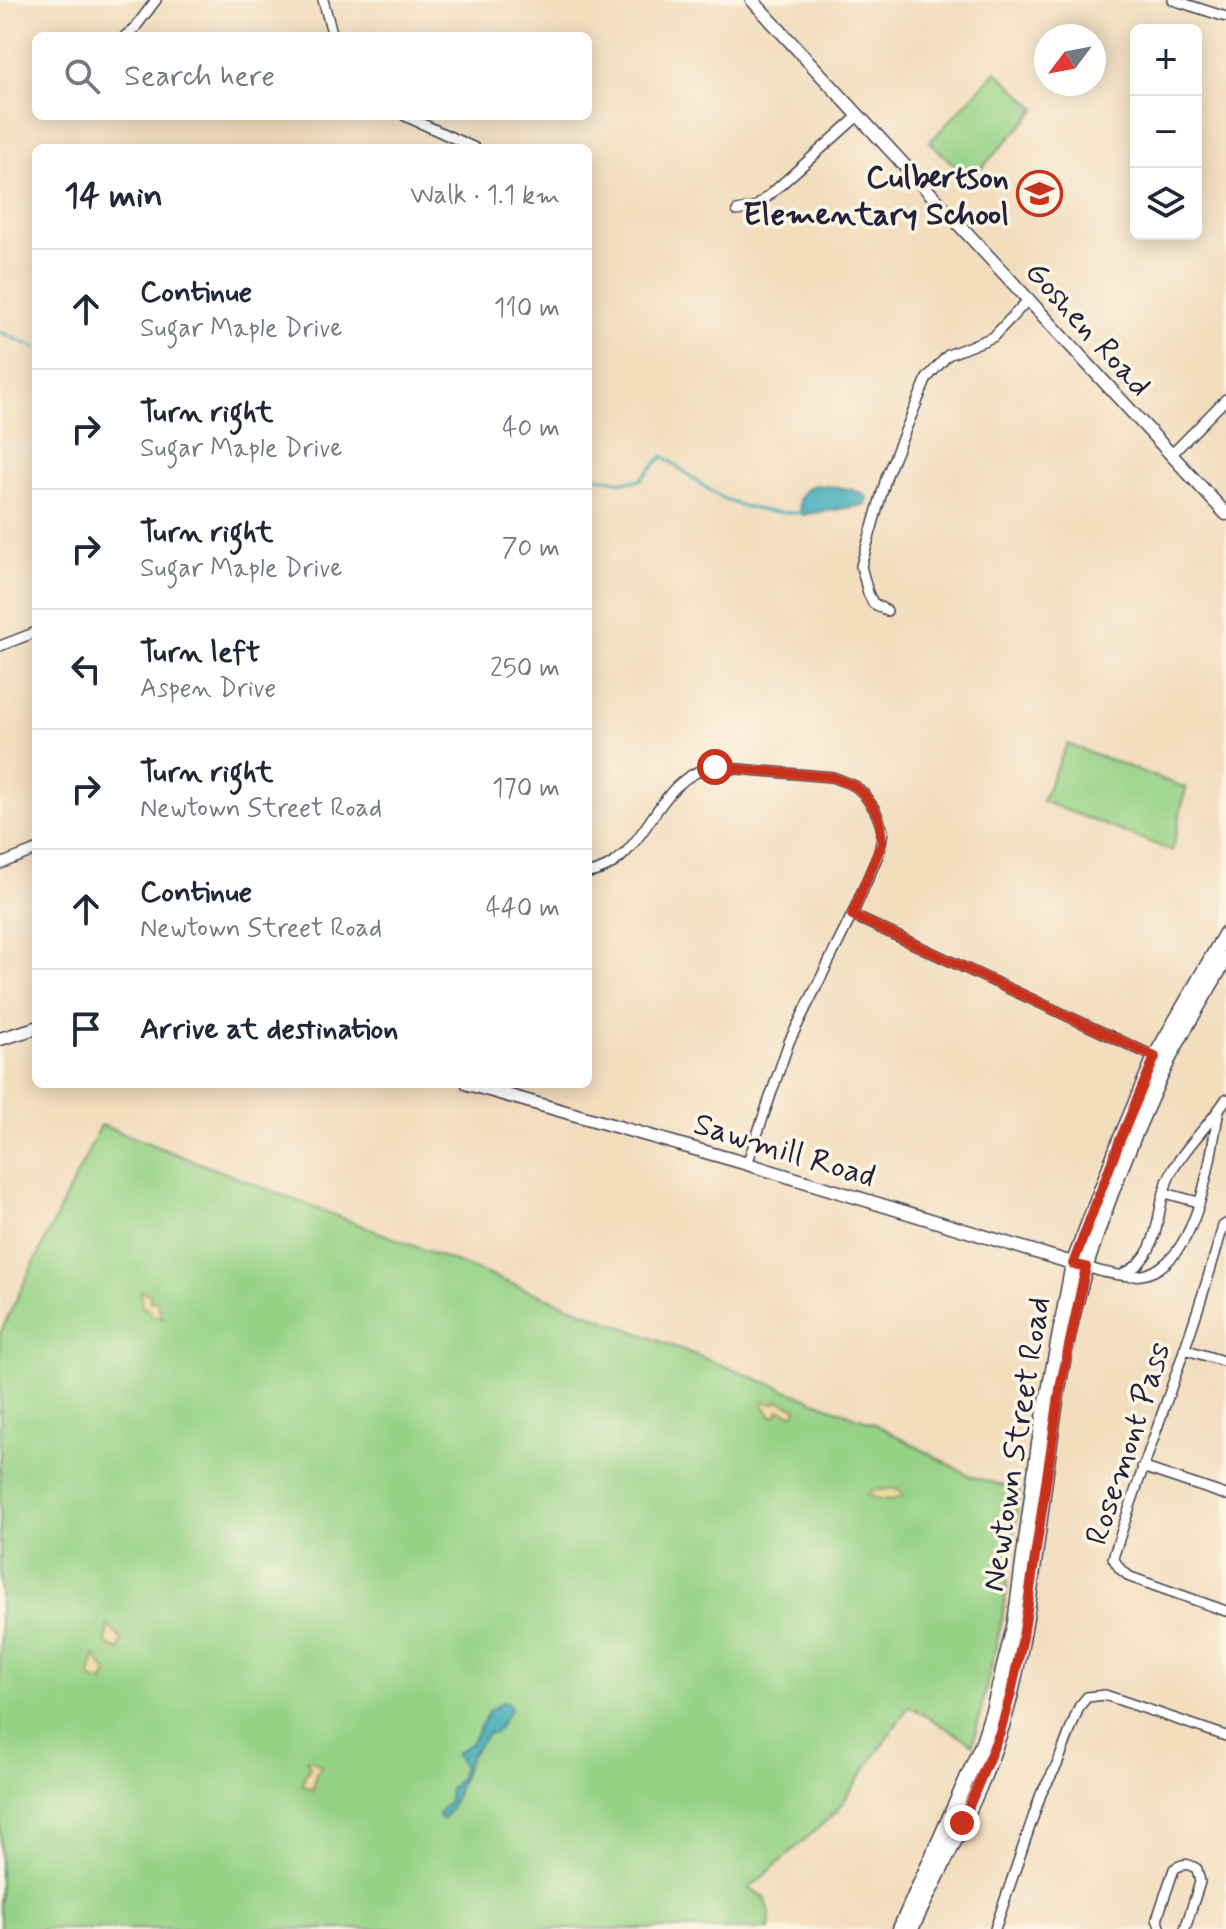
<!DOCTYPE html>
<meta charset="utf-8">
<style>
:root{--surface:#fff;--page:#f2f2f3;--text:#1f2937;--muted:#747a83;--line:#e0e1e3}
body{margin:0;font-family:Mynerve,sans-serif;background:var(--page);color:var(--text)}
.controls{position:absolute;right:24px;top:24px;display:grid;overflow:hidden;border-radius:12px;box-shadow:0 4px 20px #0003}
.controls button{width:72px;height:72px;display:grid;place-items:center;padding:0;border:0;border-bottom:2px solid var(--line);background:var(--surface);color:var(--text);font:40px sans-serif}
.compass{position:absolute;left:1034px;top:24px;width:72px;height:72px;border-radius:50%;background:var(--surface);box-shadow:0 4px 20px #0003;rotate:238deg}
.stop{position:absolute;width:24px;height:24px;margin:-18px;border:6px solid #c8321e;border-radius:50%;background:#fff}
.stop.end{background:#c8321e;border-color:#fff;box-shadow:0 2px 8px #0008}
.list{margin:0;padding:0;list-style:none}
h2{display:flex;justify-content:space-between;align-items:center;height:104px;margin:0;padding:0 32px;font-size:34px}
h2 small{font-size:26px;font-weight:400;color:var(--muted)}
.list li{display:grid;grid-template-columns:52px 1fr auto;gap:24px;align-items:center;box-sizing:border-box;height:120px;padding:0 32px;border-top:2px solid var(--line)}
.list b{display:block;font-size:30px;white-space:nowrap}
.list p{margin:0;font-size:26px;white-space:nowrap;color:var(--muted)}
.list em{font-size:26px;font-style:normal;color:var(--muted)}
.icon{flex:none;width:44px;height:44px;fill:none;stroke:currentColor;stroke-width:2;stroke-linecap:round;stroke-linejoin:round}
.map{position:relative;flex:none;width:1226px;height:1929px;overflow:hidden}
.search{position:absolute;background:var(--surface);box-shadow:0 4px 20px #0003;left:32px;top:32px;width:560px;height:88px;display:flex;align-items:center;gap:20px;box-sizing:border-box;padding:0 28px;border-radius:12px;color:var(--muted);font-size:30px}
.panel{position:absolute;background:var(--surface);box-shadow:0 4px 20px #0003;left:32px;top:144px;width:560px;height:944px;border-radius:12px}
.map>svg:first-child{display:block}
.green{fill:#96d286;stroke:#5c7a60;stroke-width:2}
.sand{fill:#eeda9e;stroke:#887e6c;stroke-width:2}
.water{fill:#3aaab7;stroke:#2e6679;stroke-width:2}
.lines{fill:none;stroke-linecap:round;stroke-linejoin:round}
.stream{stroke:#3aaab7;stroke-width:3}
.street-casing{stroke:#413e4e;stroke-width:12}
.secondary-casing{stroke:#413e4e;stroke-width:15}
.primary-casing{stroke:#413e4e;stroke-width:17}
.street{stroke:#fff;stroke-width:9}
.secondary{stroke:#fff;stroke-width:12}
.primary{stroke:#fff;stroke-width:14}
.route{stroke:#c8321e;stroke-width:10}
.labels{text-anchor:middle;stroke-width:7;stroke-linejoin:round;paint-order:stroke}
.poi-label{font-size:32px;font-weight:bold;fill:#22223b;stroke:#fcf5e5;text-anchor:end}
.street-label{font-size:32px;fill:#22223b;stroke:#fcf5e5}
</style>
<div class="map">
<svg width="1226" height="1929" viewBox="0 0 1226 1929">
<rect width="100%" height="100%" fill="#fcf5e5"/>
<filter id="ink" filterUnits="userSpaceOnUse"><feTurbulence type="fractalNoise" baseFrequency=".0125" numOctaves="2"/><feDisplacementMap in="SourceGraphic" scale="16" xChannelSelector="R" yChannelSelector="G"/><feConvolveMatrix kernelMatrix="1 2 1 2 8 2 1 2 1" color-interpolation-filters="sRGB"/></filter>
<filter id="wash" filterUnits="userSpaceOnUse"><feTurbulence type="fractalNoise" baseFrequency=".006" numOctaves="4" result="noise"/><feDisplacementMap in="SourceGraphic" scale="32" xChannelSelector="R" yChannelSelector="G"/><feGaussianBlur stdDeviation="1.8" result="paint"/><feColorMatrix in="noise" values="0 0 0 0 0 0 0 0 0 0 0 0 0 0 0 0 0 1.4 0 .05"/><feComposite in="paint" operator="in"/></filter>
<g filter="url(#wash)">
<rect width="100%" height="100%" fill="#f2ddbd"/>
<g class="green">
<path d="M996,71L1037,109L970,180L930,142Z"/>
<path d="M1067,744L1186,788L1172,851L1042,801Z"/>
<path d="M101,1125L877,1425L970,1476L1020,1491L1002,1620L973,1744L909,1706L836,1812L749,1889L765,1897L770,1914L769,1929H0V1333Z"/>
</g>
<g class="sand">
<path d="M141,1290L150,1295V1302L156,1300L163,1319L157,1315L151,1316L149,1310L142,1307Z"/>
<path d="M764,1401L773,1404L780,1401L797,1408V1411L793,1414L779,1410L776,1416H772L763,1405Z"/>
<path d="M897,1488L903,1495C892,1503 878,1499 867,1495L870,1491Z"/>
<path d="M108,1625L123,1641L118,1650L106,1644Z"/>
<path d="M95,1655L107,1673L103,1682L94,1680L90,1676Z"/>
<path d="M307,1760H312L320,1765V1769L316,1773L313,1790L303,1785L305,1775L310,1768Z"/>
</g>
<g class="water">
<path d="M814,485C831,487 854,486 868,498L866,505L802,515C795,501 800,491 814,485Z"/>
<path d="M502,1702L507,1703L511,1708L495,1733L488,1734C483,1740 476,1747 472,1754C462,1770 454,1811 442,1820L438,1814L449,1800L450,1790L459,1779L463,1766L455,1754L472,1742L489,1711Z"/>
</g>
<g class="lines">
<g class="stream">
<path d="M0,332L36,348"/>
<path d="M588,475L622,482L640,480L663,456C706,486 721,508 776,512C785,513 793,514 802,512"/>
</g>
</g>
</g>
<g filter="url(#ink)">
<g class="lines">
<defs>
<g id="street">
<path d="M323,0L333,36"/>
<path d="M1173,0L1226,17"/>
<path d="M125,36L134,29L156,0"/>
<path d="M405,116L475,148"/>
<path d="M737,211L756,207L858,116"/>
<path d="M1171,455L1226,399"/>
<path d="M887,611L873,603L868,593L861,566L887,475L927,378L948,355L993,337L1028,300"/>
<path d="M0,646L36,632"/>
<path d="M0,864L36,850"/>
<path d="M588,873C648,864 653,775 715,767L832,777L843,781L855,786L863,793L875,810L883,831L879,853L852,915L789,1042L747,1164"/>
<path d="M852,915L1155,1057"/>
<path d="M1165,1193L1198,1202"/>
<path d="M1226,1224L1223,1226C1192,1339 1148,1447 1113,1558L1120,1569L1130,1577L1226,1611"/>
<path d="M1086,1267C1103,1273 1130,1279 1147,1274C1200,1257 1210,1156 1219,1110"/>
<path d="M1125,1273C1164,1254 1154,1208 1170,1175C1184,1147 1210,1125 1226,1099"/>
<path d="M1184,1349L1226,1362"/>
<path d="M1142,1467L1226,1495"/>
<path d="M995,1929L1041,1794L1057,1765L1079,1707L1087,1697L1105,1695L1226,1736"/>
<path d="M1161,1929L1157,1919L1174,1869C1183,1863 1188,1863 1197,1869L1200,1882L1185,1929"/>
</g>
<g id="secondary">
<path d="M752,0L1226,514"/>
<path d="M0,1039L36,1028"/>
<path d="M468,1084L744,1163L1082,1266"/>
</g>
<g id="primary">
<path d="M900,1929L982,1745L994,1707L1015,1623L1039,1444L1073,1264L1120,1140L1155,1057L1226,933"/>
<path d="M911,1929C948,1852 993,1773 1012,1689C1044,1550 1044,1403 1086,1266C1108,1195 1137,1125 1169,1058C1186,1024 1207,991 1226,958"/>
</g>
</defs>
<use href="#street" class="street-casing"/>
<use href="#secondary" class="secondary-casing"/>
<use href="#primary" class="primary-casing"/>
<use href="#street" class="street"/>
<use href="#secondary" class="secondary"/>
<use href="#primary" class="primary"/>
</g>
</g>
<g class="lines" filter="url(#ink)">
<path class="route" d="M715,767L832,777L855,786L863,793L875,810L880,823L882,843L852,915L1155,1057L1120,1140L1073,1264L1086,1267L1061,1383L1023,1637L1011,1693L1000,1732L962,1823"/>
</g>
<defs>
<symbol id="school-ring" viewBox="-11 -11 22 22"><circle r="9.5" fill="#fcf5e5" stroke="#c8321e" stroke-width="1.5"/><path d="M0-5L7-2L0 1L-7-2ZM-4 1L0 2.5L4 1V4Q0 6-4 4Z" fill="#c8321e"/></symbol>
</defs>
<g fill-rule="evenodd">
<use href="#school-ring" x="1014" y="168" width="51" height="51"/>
</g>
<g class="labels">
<g class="poi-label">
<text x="1009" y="187">Culbertson<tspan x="1009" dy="37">Elementary School</tspan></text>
</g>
<g class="street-label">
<text transform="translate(1089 328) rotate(48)" y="11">Goshen Road</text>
<text transform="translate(785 1149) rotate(17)" y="11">Sawmill Road</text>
<text transform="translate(1127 1443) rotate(-72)" y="11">Rosemont Pass</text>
<text transform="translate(1015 1444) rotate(-81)" y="11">Newtown Street Road</text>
</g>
</g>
</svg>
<div class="controls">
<button>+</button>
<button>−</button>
<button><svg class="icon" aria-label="layers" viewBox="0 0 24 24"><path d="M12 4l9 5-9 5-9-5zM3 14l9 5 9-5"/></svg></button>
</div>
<svg class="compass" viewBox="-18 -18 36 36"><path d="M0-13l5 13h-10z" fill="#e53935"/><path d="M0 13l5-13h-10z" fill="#747a83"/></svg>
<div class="stop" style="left:715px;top:767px"></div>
<div class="stop end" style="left:962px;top:1823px"></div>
<div class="search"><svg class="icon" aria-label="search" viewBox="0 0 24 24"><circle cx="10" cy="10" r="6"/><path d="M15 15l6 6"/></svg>Search here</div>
<section class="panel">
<h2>14 min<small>Walk · 1.1 km</small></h2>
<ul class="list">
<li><svg class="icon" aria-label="ahead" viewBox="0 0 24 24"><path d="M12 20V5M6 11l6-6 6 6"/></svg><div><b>Continue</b><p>Sugar Maple Drive</p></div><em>110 m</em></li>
<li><svg class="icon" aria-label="right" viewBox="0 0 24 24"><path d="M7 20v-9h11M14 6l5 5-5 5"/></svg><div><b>Turn right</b><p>Sugar Maple Drive</p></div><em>40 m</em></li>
<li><svg class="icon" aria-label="right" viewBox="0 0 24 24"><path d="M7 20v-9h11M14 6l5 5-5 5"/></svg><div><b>Turn right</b><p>Sugar Maple Drive</p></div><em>70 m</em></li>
<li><svg class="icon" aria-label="left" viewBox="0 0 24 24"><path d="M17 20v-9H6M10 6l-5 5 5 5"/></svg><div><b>Turn left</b><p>Aspen Drive</p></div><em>250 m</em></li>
<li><svg class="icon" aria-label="right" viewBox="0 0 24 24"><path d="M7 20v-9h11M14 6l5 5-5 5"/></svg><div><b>Turn right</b><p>Newtown Street Road</p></div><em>170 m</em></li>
<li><svg class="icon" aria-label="ahead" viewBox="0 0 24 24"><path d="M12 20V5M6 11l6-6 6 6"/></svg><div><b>Continue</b><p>Newtown Street Road</p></div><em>440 m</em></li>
<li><svg class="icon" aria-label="arrive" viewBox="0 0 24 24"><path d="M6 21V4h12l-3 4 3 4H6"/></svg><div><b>Arrive at destination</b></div></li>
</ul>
</section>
</div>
